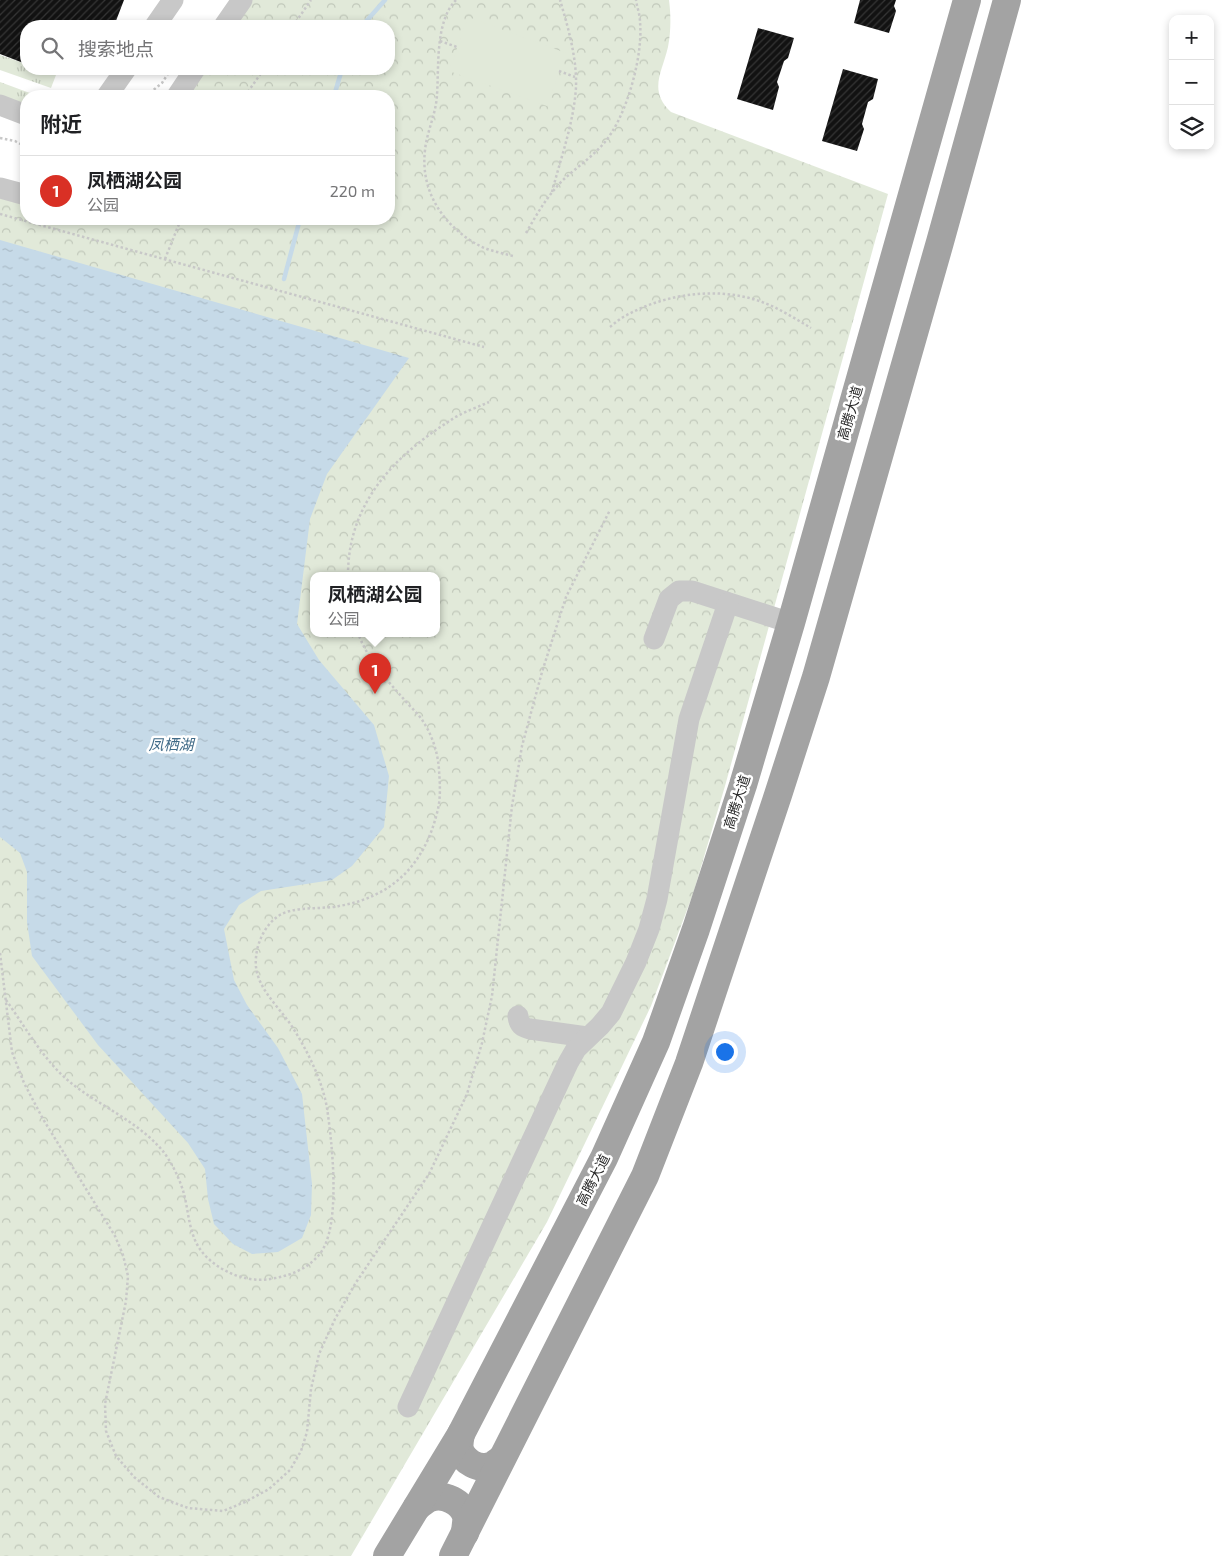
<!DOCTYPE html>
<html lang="zh">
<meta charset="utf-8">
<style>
:root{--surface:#fff;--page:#f6f6f6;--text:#202124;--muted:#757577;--line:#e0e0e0;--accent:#d93025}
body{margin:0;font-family:"Exo 2","Noto Sans SC",sans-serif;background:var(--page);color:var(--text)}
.controls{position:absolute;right:15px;top:15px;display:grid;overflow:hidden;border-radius:10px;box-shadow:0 2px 8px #0003}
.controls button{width:45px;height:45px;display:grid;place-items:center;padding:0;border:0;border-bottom:1px solid var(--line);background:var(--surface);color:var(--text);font:25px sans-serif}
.you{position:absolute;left:724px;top:1051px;width:18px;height:18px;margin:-12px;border:4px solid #fff;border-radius:50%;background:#1a73e8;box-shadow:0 0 0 8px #1a73e833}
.badge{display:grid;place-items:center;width:32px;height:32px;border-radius:50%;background:var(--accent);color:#fff;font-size:16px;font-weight:700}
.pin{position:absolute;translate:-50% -41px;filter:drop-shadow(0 1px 2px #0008)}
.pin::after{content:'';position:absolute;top:26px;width:18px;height:15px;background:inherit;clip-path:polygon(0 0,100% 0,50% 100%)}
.popup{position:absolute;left:310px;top:572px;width:130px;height:65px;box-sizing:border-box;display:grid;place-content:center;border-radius:10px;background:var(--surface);filter:drop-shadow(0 1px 4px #0005);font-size:16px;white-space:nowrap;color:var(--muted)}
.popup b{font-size:19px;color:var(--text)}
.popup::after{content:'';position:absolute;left:50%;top:100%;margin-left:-10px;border:10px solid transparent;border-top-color:var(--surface)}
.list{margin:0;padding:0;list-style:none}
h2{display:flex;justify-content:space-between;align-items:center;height:65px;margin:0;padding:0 20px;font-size:21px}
h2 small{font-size:16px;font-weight:400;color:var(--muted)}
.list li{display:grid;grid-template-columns:32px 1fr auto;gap:15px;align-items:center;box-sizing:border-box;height:70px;padding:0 20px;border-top:1px solid var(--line)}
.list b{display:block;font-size:19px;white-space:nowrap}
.list p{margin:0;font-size:16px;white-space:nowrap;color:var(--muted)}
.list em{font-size:16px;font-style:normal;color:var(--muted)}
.icon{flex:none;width:28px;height:28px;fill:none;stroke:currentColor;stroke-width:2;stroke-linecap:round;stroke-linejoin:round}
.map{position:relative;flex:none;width:1229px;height:1556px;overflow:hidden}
.search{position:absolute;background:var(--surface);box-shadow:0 2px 8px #0003;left:20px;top:20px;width:375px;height:55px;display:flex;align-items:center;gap:12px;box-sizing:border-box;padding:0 18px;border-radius:20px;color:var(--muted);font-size:19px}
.panel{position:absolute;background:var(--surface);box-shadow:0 2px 8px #0003;left:20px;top:90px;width:375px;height:135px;border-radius:20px}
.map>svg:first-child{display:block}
.grass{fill:url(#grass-tufts)}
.park{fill:url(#park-crowns);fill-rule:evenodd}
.garden{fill:#e1e9d9}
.water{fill:url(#water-ripples)}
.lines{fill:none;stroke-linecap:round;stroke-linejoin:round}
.stream{stroke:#c6dae8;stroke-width:4.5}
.building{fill:url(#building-hatch)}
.path{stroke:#c8c8c8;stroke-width:2.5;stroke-dasharray:2.5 2.5;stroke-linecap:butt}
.minor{stroke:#c8c8c8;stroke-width:21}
.major{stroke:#a3a3a3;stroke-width:28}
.labels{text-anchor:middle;stroke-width:5;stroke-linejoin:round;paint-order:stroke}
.street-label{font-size:14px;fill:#2b2b2b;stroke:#fff}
.water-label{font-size:15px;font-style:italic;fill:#3f6a87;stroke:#fff}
</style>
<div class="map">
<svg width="1229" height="1556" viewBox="0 0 1229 1556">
<defs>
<pattern id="grass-tufts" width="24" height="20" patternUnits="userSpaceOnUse" patternTransform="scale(1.25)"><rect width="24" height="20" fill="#e1e9d9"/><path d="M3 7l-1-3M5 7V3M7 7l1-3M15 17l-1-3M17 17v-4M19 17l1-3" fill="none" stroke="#c1c8ba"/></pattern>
<pattern id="park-crowns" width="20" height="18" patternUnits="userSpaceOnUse" patternTransform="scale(1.25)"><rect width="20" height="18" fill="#e1e9d9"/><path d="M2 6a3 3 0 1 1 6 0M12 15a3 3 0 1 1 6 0" fill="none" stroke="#c1c8ba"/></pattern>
<pattern id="water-ripples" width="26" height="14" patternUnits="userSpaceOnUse" patternTransform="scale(1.25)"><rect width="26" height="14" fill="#c6dae8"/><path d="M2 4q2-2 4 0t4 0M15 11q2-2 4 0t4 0" fill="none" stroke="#aabbc7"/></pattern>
<pattern id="building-hatch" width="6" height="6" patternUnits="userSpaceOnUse" patternTransform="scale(1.25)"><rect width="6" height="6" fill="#121212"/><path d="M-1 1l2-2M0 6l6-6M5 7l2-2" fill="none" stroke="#353535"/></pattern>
</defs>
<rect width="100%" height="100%" fill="#fff"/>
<g class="grass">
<path d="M0,55L26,64V69H39L56,75L51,88L0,70Z"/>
<path d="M0,82L38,96H26V106L0,97Z"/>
</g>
<path class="park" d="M252,0H669C671,15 671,32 668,47C662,73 648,90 671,112L888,194L725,786L693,894L651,1006L547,1222L351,1556H0V197L26,206V219H389V96H187L206,69H389V26H235ZM314,575H436V633H314Z"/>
<path class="garden" d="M468,17L566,53L547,106L449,71Z"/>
<path class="water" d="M0,240L409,358L327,474L310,519L297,624L319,660L374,725L389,776L384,827L352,866L332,880L261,891L239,905L224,929L234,980L247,1005L278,1048L302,1094L312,1184L311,1215L302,1238L278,1252L252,1254L233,1244L214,1224L208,1199L205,1169L188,1143L98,1045L32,956L27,922V872L20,853L0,837Z"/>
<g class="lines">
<g class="stream">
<path d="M362,26L385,0"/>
<path d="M334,96L342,69"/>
<path d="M284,279L300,219"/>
</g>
</g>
<g class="building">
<path d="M0,0H124L114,26H26V64L0,54Z"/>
<path d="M860,0H896L894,6L896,11L889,33L854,23Z"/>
<path d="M758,28L794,38L788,58L784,61L777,82L779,87L773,110L737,99Z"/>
<path d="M843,69L878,79L873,99L868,102L862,124L864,129L857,151L822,141Z"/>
</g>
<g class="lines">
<g class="path">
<path d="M456,0C435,21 439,67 437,95C436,114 427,131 425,150C420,192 444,227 480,246C490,251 502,253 513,256"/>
<path d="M293,26L311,0"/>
<path d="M440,41L457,47"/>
<path d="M559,71L575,77"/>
<path d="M146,96L162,83L171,69"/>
<path d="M245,96L264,69"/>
<path d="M0,138L15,141L26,147"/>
<path d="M552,192C561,157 574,122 576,87C577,58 568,27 560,0"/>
<path d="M0,214L484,347"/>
<path d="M526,233C537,214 547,196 563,180C579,165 600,152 612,132C629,105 643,54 640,22C640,15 637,7 636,0"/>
<path d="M165,259L181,219"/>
<path d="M610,327C616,322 622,317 629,314C666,294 716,287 756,300C776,306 794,318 811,328"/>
<path d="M348,575C348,505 392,458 448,422C460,413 476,408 489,402"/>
<path d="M0,953L12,1052L24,1083L43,1119L115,1236L123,1255L128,1276L126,1301L105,1404L106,1431L116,1456L134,1477L159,1497L188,1508L223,1511L245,1502L269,1489L290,1470L301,1451L307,1432L311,1389L319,1354L335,1319L355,1284L429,1174L467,1094L482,1043L492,996L512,806L522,746L542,672L566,597L610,510"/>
<path d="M6,1000C26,1028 44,1061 71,1083C100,1106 137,1121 162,1150C171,1161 180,1179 184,1194C189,1213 189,1237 203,1253C218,1271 246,1283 270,1279C289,1276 306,1270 319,1255C342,1228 332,1142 327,1108C322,1080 308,1052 293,1028C279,1006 253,986 256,958C257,939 270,915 290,911C305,907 324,909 339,906C392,897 424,865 437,813C441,799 440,784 439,770C438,754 433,737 424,723C420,716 414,710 408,704C389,682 368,661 358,633"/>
</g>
<g class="minor">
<path d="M155,26L173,0"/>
<path d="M224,26L242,0"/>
<path d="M107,96L126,69"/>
<path d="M177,96L195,69"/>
<path d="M0,105L26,115"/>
<path d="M0,188L26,195"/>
<path d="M654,639L669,599L679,591H692L791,623"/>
<path d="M518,1016C519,1025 522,1027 530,1029L587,1037"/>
<path d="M408,1407L568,1063L576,1049L600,1026L611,1013L636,962L649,929L657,899L689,719L728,603"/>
</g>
<g class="major">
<path d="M461,1434C460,1439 459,1446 460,1450C464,1462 479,1470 490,1466C494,1465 497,1462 500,1460"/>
<path d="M417,1507C421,1504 425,1500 430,1498C444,1493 462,1502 466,1516C467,1521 465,1528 465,1533"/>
<path d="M387,1556L461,1434L604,1158L656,1042L696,929L743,785L791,623L967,0"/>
<path d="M453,1556L645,1176L689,1063L778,795L816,677L940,242L1007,0"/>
</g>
</g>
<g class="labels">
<g class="street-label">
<text transform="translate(850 413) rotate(-74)" y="5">高腾大道</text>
<text transform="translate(737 802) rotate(-72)" y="5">高腾大道</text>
<text transform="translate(593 1180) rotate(-63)" y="5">高腾大道</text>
</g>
<g class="water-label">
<text x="171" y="750">凤栖湖</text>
</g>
</g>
</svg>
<div class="controls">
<button>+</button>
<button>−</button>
<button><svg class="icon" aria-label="layers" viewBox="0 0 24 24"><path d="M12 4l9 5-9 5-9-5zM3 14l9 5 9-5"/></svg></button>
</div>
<div class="you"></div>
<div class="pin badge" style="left:375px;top:694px">1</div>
<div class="popup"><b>凤栖湖公园</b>公园</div>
<div class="search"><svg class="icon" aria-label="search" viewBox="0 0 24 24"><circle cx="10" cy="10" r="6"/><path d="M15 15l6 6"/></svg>搜索地点</div>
<section class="panel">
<h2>附近<small></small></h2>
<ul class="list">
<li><span class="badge">1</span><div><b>凤栖湖公园</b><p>公园</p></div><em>220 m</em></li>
</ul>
</section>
</div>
